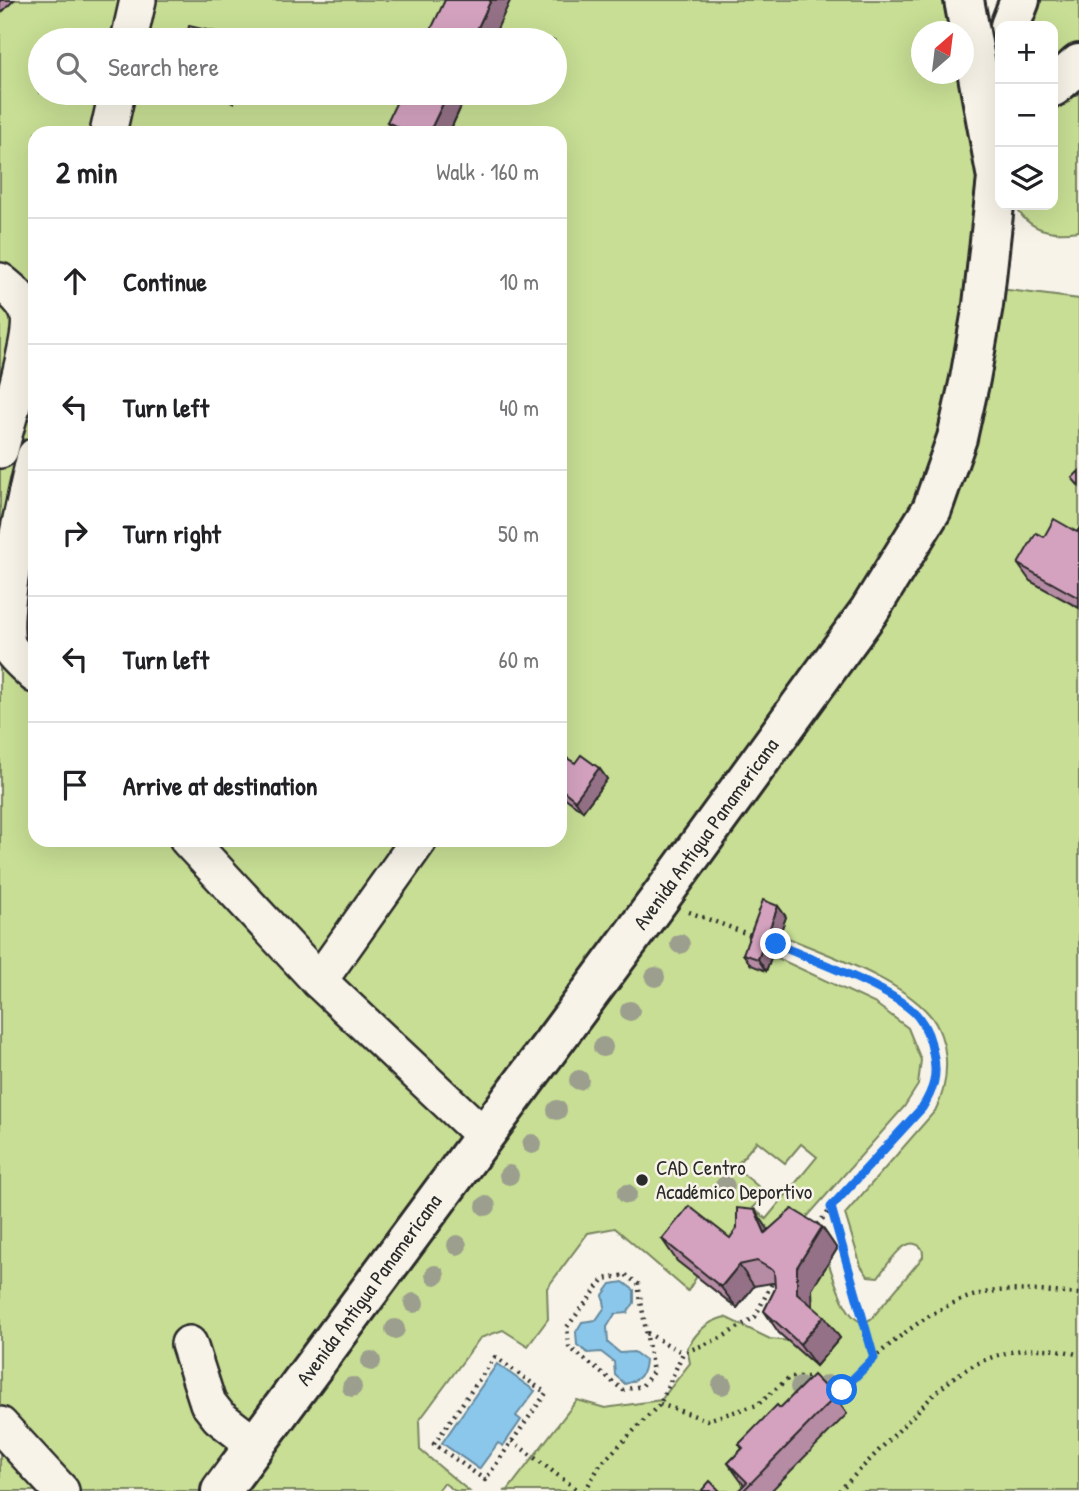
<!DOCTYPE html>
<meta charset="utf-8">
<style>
:root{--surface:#fff;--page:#f2f2f2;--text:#202124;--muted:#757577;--line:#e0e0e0}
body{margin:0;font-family:"Patrick Hand",sans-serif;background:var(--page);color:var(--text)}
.controls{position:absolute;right:21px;top:21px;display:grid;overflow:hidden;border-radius:14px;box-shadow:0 7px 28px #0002}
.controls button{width:63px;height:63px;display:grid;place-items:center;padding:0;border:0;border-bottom:2px solid var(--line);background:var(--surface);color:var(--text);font:35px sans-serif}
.compass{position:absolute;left:911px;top:21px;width:63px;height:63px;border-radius:50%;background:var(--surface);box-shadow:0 7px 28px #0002;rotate:28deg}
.stop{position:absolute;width:21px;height:21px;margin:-16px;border:5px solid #1a73e8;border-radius:50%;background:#fff}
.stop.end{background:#1a73e8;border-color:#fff;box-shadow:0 2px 7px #0008}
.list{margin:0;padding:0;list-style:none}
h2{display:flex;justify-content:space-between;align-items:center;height:91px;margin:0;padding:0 28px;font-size:30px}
h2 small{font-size:23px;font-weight:400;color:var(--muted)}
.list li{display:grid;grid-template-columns:46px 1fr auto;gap:21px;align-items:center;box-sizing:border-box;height:126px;padding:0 28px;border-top:2px solid var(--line)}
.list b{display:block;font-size:26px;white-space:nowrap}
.list em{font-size:23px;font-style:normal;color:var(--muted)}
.icon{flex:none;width:38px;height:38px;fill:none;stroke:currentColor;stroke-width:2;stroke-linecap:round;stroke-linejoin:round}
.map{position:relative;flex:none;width:1079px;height:1491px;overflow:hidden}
.search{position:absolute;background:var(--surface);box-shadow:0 7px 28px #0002;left:28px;top:28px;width:539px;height:77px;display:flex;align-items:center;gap:18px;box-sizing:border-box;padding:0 24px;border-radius:38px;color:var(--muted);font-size:26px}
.panel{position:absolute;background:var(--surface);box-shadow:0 7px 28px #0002;left:28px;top:126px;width:539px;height:721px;border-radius:21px}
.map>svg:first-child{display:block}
.green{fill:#c7de94;stroke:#798460;stroke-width:2;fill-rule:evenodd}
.water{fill:#8bc7eb;stroke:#65899e;stroke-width:2}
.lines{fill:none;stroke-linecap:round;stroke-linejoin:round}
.minor-casing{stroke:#2b2b2b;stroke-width:40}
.major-casing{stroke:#2b2b2b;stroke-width:44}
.path{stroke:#2b2b2b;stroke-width:4.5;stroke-dasharray:2 5;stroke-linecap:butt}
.minor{stroke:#f7f3e8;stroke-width:35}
.major{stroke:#f7f3e8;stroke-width:38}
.tree{fill:#9c9e8e}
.wall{fill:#b68ba4;stroke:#2b2b2b;stroke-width:2}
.shaded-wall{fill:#947186;stroke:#2b2b2b;stroke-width:2}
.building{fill:#d4a2bf;stroke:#2b2b2b;stroke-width:2}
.route{stroke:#1a73e8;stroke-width:9}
.poi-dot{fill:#2b2b2b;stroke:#f7f3e8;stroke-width:2.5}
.labels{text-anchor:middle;stroke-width:5;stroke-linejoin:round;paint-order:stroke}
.street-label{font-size:21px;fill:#2b2b2b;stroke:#f7f3e8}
.poi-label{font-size:21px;fill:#2b2b2b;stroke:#f7f3e8;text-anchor:start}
</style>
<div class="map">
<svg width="1079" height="1491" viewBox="0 0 1079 1491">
<rect width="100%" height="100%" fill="#f7f3e8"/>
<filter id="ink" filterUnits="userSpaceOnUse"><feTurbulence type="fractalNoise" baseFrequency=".0143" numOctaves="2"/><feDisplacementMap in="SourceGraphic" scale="14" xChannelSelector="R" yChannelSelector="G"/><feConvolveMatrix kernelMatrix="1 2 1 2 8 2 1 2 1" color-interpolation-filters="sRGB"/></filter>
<g filter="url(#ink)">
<g class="green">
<path d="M0,0H948L954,31L922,32V74H962L982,178L971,269L941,434L918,503L857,602L203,1491H0ZM40,40H555V93H40ZM35,133H560V840H35Z"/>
<path d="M1036,0H1079V46L1053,67V26H1026Z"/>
<path d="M1079,84V231C1052,235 1028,231 1015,205H1053V109Z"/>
<path d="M1000,289L1079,299V1491H504L508,1490L577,1400L605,1408L661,1400L690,1363L687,1348C697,1332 706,1322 725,1317L770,1339L801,1342L807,1279L825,1253C832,1270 848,1338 872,1318L923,1257C923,1251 923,1246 915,1244C902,1240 886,1267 878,1277L868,1276L861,1266L845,1214L935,1111C944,1094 947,1078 946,1059C945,1044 939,1025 929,1014C898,978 825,954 781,935L773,956L876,1004L908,1028L921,1060L918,1085L904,1107L778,1250L697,1276L688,1291L615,1228L588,1233L547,1288L548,1319L528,1346L503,1330L480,1338L419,1421L420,1450L469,1491H455L444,1483L437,1491H240L882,621ZM757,1141L785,1163L801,1144L817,1157L766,1219L753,1208L766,1193L735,1167Z"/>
</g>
<g class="water">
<path d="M623,1282L634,1290V1303L627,1313L615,1314L607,1327L608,1343L620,1353L634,1352L645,1360C644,1375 640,1380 625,1384L615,1375L614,1362L601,1352L588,1353L577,1345L576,1332L582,1322L596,1320L605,1307L603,1295L611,1284Z"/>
<path d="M497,1364L535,1391L516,1416L521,1420L503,1446L498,1443L479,1469L442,1443Z"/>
</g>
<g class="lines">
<defs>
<g id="minor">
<path d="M129,40L138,0"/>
<path d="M108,133L117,93"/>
<path d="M0,281C10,289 24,300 28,313C35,333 6,425 0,450"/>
<path d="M35,456C25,500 0,604 7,643C11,654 26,666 35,675"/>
<path d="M188,840L319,981L483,1135"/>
<path d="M319,981L419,840"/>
<path d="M189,1344L208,1403L219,1417L255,1445"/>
<path d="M0,1425L61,1491"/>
</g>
<g id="major">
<path d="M1010,26L1020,0"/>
<path d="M1053,87L1079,64"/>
<path d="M221,1491L658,901L869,611L932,509L957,438L970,379L983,305L997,178L964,0"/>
</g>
</defs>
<use href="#minor" class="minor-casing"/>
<use href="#major" class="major-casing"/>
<g class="path">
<path d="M689,912L756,937"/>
<path d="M776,944C809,959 900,991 919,1018C940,1047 941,1078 922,1108L815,1227"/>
<path d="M831,1208L874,1358C909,1328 949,1296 997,1291C1024,1289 1052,1292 1079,1294"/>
<path d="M626,1275L638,1284L653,1372L642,1386L623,1390L569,1347L567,1327L604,1279Z"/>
<path d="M647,1333L683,1353"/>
<path d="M495,1357L546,1393L485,1480L434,1444Z"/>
<path d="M660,1404L707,1420L757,1405L790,1377H812L842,1390L874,1358"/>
<path d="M512,1441L579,1491"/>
<path d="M585,1491L600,1465L660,1404L683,1353L721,1338L755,1317L772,1283"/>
<path d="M839,1491C861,1469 882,1447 904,1425C919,1410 934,1393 951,1380C986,1352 1036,1341 1079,1355"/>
</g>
<use href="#minor" class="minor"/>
<use href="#major" class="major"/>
</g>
<g class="tree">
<circle cx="680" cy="944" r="10"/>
<circle cx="655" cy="977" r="10"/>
<circle cx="630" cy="1011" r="10"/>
<circle cx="603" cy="1047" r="10"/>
<circle cx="579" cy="1080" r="10"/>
<circle cx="557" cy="1110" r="10"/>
<circle cx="532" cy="1144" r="10"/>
<circle cx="509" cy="1175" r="10"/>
<circle cx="725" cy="1186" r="10"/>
<circle cx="627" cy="1194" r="10"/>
<circle cx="486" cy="1206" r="10"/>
<circle cx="457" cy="1245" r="10"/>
<circle cx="435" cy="1275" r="10"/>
<circle cx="414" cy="1303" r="10"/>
<circle cx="395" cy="1329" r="10"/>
<circle cx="371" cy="1361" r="10"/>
<circle cx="722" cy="1385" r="10"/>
<circle cx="827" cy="1385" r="10"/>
<circle cx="352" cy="1387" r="10"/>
<circle cx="800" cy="1387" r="10"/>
</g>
<g class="wall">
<path d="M0,0H14L0,14Z"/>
<path d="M192,93H236L234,102Z"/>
<path d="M467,93L449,133H395L387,122Z"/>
<path d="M1079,529V608L1030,581L1018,564L1044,537L1077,532Z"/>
<path d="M560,754L575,763L599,768L607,779L583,811L560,794Z"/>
<path d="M778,906L786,917L766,971L751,965L743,954Z"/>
<path d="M822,1227L837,1249L812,1289V1306L840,1338L816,1366L779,1333L764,1311L775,1289V1284L772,1283L754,1286L737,1308L677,1261L662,1239L730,1238L768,1229Z"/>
<path d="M835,1397L847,1414L771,1491H743L744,1485L740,1480L728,1463L742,1449L739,1444L780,1408Z"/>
</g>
<g class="shaded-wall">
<path d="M491,0H509L510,1L492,40H472Z"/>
<path d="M227,93H236L234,102Z"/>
<path d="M448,93H467L449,133H429Z"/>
<path d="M599,768L607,779L583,811L575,800Z"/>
<path d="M778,906L786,917L766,971L758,959Z"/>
<path d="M755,1210L770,1232L765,1233Z"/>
<path d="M822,1227L837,1249L812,1289L813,1314L797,1293V1267Z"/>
<path d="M739,1265L754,1286L737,1308L721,1287Z"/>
<path d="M824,1316L840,1338L816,1366L800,1344Z"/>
</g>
<g class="building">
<path d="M445,0H491L472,40H426Z"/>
<path d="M189,26L233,36L232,40H153L155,33L186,40Z"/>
<path d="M401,93H448L429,133H410L387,122Z"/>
<path d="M1079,471V486L1072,478Z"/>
<path d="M1054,519L1077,532L1079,529V563L1078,565H1079V598L1018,564L1036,533L1044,537Z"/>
<path d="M560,754L575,763L581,755L599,768L575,800L560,788Z"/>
<path d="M763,900L778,906L758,959L743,954Z"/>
<path d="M689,1206L730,1238L737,1228V1208L755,1210L765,1233L792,1209L822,1227L797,1267V1293L824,1316L800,1344L764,1311L775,1289L774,1271L757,1261L739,1265L721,1287L662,1239Z"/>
<path d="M813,1375L835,1397L743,1491H738L747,1482L728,1463L743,1448L739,1444L777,1405L780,1408Z"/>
<path d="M710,1481L720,1491H703L702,1490Z"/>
</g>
</g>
<g class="lines" filter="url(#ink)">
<path class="route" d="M776,944C809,959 900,991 919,1018C926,1027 931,1041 933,1053C938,1075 934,1089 922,1108L831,1207L874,1358L842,1390"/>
</g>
<circle class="poi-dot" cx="642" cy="1180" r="7"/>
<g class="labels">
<g class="street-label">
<text transform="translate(706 834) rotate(-54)" y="7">Avenida Antigua Panamericana</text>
<text transform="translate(369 1290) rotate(-54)" y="7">Avenida Antigua Panamericana</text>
</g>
<g class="poi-label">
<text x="656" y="1175">CAD Centro<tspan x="656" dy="24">Académico Deportivo</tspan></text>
</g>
</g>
</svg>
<div class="controls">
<button>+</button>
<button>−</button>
<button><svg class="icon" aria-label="layers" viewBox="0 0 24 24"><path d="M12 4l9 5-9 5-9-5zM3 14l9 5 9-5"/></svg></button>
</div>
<svg class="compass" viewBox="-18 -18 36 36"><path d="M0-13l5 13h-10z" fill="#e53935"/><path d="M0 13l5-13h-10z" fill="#757577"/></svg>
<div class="stop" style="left:842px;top:1390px"></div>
<div class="stop end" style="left:776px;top:944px"></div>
<div class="search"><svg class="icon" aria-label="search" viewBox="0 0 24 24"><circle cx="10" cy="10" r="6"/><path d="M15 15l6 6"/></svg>Search here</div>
<section class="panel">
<h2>2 min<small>Walk · 160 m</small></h2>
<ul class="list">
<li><svg class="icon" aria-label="ahead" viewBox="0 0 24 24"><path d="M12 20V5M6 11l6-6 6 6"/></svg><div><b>Continue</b></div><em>10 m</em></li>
<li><svg class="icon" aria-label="left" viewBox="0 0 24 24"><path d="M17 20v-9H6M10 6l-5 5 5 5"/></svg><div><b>Turn left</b></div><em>40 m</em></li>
<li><svg class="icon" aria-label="right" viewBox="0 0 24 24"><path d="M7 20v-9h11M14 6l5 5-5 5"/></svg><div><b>Turn right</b></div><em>50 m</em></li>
<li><svg class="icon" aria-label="left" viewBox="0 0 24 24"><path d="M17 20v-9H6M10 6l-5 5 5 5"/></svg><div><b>Turn left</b></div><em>60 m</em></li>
<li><svg class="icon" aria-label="arrive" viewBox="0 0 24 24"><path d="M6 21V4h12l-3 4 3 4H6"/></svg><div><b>Arrive at destination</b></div></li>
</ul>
</section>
</div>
